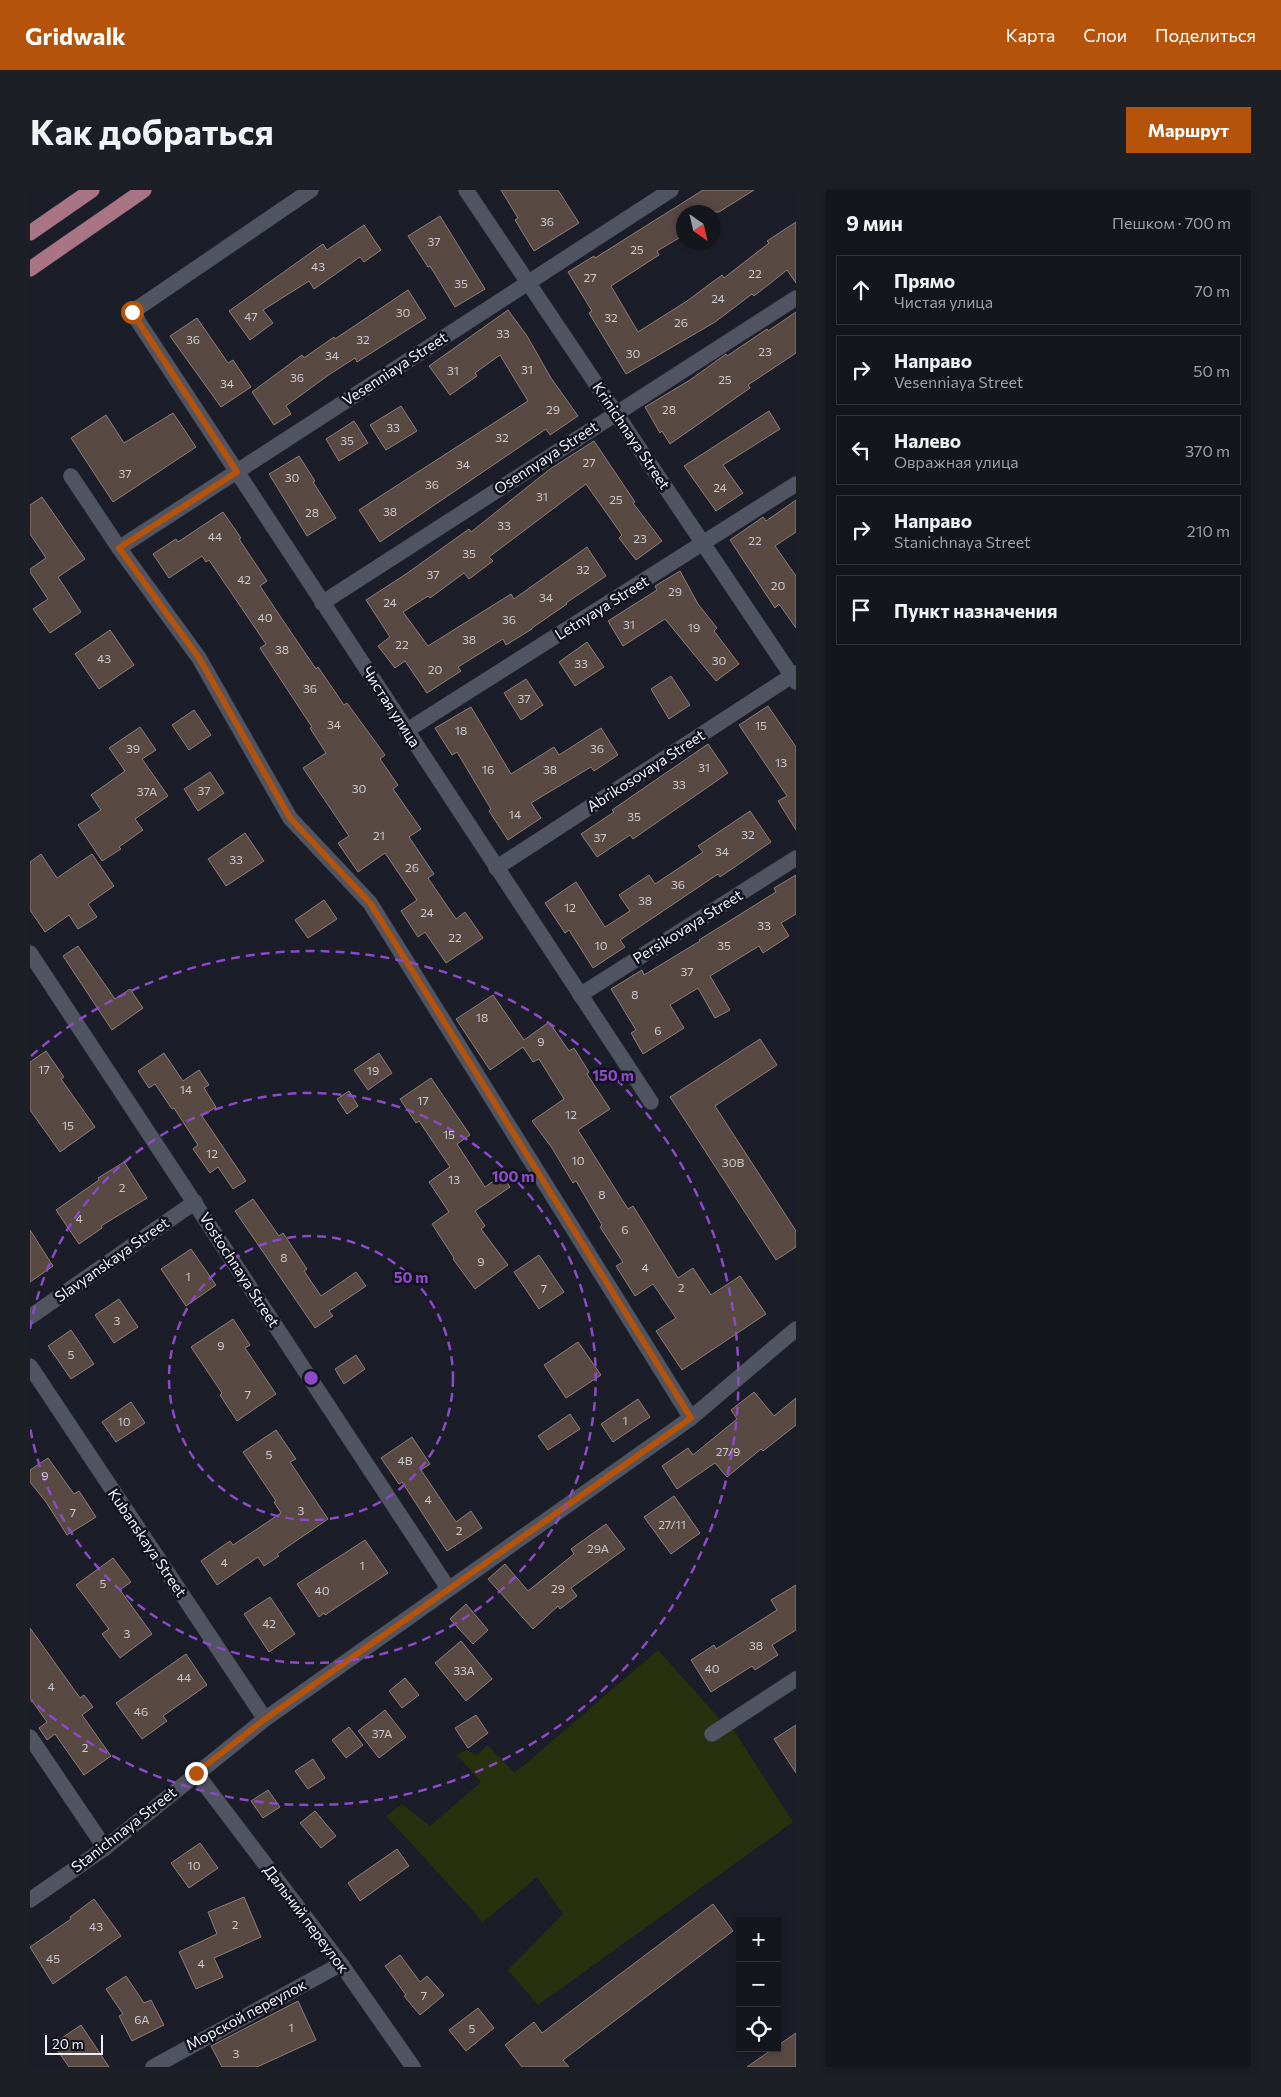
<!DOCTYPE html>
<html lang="ru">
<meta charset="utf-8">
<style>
:root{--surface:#14161e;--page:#1d1f27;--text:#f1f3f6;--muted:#9d9fa4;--line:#33353c;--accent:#b45309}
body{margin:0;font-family:Commissioner,sans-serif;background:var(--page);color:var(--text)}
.controls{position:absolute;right:15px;bottom:15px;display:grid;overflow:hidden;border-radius:0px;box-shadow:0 2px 8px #0003}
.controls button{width:45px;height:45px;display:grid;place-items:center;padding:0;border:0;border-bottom:1px solid var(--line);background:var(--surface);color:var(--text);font:25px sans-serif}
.compass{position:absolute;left:646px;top:15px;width:45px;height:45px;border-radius:50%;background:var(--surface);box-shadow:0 2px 8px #0003;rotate:146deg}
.scale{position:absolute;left:15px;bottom:12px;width:58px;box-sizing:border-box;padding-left:5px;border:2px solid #f0f2fa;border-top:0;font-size:14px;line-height:18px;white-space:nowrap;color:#f0f2fa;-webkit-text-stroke:4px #12131e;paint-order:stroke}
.stop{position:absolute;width:15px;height:15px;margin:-11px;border:4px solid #b45309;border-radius:50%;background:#fff}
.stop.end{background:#b45309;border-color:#fff;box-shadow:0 1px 5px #0008}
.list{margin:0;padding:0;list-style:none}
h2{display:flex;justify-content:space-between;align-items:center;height:65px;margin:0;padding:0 20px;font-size:21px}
h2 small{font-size:16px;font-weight:400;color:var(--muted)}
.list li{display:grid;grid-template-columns:32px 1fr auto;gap:15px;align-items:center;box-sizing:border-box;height:70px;margin:0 10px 10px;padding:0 10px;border:1px solid var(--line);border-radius:0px}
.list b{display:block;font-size:19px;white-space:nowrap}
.list p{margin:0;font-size:16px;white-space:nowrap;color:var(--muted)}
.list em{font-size:16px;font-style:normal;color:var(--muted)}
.icon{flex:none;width:28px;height:28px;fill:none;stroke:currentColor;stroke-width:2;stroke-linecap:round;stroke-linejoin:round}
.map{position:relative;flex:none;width:766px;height:1877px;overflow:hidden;border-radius:0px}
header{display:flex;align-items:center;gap:30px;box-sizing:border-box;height:70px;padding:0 25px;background:var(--accent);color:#fff}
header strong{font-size:24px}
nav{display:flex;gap:28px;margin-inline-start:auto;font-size:18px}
.intro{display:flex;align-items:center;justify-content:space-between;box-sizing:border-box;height:120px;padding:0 30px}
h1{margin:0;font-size:35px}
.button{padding:12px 22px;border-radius:0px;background:var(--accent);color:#fff;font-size:18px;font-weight:700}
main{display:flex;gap:30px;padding:0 30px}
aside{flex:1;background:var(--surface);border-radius:0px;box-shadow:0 2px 8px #0003}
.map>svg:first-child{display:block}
.green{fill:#28310d}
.building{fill:#584943;stroke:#8e7e78}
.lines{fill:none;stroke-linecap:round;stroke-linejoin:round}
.minor-casing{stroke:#393b44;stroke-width:16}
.primary-casing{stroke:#393b44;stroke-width:16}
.minor{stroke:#515461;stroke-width:15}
.primary{stroke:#a97484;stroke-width:15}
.route{stroke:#b45309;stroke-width:6}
.ring{fill:none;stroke:#8d4ac8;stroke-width:2.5;stroke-dasharray:9 6}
.labels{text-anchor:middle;stroke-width:5;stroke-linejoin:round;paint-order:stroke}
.number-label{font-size:12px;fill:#cac8cc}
.street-label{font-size:15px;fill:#f0f2fa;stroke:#12131e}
.centre{fill:#8d4ac8;stroke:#12131e;stroke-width:2.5}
.ring-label{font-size:15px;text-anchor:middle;font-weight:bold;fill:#8d4ac8;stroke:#12131e;stroke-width:5;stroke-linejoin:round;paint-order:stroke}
</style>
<header>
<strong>Gridwalk</strong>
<nav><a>Карта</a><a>Слои</a><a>Поделиться</a></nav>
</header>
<div class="intro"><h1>Как добраться</h1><a class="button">Маршрут</a></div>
<main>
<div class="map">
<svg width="766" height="1877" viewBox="0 0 766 1877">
<rect width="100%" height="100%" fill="#1b1d28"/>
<path class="green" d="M628,1460L689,1528L674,1551L703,1539L763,1632L508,1815L478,1780L533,1724L507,1687L453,1732L356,1626L372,1614L400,1636L451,1592L427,1565L436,1560L447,1565L457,1555L485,1583Z"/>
<g class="building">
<path d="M471,0H528L549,33L504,61L485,30L488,28Z"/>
<path d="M673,0H724L689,22H654V45L627,61L629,65L581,96L608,142L657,111L692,85L694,88L739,53L737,51L766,32V93L757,80L724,106L722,104L685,132L596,184L559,123L562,121L538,82L564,66L565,68Z"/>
<path d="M410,26L455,99L425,117L400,76L398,77L378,46Z"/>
<path d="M334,35L351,60L334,72L330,67L284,99L279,91L233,120L243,133L220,150L199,121L293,54L297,60Z"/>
<path d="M378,100L396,128L327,172L325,168L300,184L256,216L261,224L244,235L222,202L272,165L274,168L304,147L305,149Z"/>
<path d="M478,120L497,146L521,188L548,226L520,245L516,239L350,352L329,320L498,211L470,165L445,183L447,186L420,205L399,176Z"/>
<path d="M766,122V163L718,195L720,198L640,254L632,241L630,243L615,217L660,190L696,164L697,166L737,139L738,141Z"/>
<path d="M167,128L198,173L203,170L221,197L191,217L140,146Z"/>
<path d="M371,216L387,241L356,260L340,235Z"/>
<path d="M739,221L750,239L693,275L713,303L686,321L654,276Z"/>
<path d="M143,223L166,257L83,312L41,248L76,225L94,253Z"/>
<path d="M324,231L338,253L309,271L296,249Z"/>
<path d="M564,251L605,312L603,313L632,351L606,370L589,348L592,345L556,294L459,367L463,371L439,389L434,383L400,408L398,406L373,422L398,456L481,404L484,409L557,357L576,386L536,413L537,414L502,438V439L476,455L473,449L428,477L431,481L397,503L375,471L365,478L348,456L360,447L336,410L376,384L439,339L441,342L520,279Z"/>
<path d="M269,266L285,291L283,292L306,328L277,346L239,284Z"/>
<path d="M12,307L55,369L28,387L51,422L20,443L3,419L18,409L0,382V379L16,368L0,344V315Z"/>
<path d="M766,310V342L745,356L766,386V438L749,414L745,418L700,350L733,327L736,331Z"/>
<path d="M193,322L211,348L209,349L237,391L230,396L252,429L286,479L288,477L314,515L317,513L355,565L350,569L368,595L363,599L391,639L379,647L404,684L398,688L426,729L435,722L453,748L416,773L395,742L388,747L371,721L387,710L355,663L328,682L308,653L319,646L273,578L296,563L280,538L282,537L230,458L236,454L179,370L176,372L172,366L139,388L123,364L146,349L148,352Z"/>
<path d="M650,381L668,414L687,438L684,441L709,474L686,491L635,429L593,456L578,431L627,400L625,396Z"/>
<path d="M80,440L104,475L69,499L45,464Z"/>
<path d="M557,452L574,477L545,496L529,472Z"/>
<path d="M641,486L660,515L639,529L621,499Z"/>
<path d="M496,489L513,515L491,530L474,503Z"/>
<path d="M738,516L766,557V640L748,611L757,606L709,535Z"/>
<path d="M441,517L481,584L524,557L529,565L571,538L588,565L564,581L561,577L501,613L511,628L478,650L459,621L461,619L427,562L422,565L405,538Z"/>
<path d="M164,520L181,545L159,560L142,535Z"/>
<path d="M110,537L126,560L112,569L138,606L105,629L113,640L89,657L91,659L72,671L48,635L71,620L61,605L95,581L79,558Z"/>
<path d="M678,554L698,583L603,649L600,645L567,667L551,644L584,622L582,620Z"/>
<path d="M180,582L194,603L168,621L154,599Z"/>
<path d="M720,621L741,652L690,687L688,684L590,750L595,757L563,778L539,740L535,743L515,713L546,692L575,737L600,721L589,705L619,685L625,694L673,662L668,656Z"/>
<path d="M215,643L234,671L196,696L178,669Z"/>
<path d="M11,664L27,688L62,664L84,696L58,714L67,727L48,739L39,725L15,742L0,720V672Z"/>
<path d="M766,685V724L751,733L759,746L733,763L729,756L680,786L700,820L685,828L668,798L640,815L654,838L613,864L601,843L606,840L581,799L612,780L614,785L670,751L669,750L746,702L744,698Z"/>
<path d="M294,710L307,729L278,748L265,730Z"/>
<path d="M48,756L85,809L100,799L113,818L82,840L33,766Z"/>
<path d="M463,805L494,850L519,832L539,861L544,858L559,882L557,884L580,919L548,940L598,1019L603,1016L648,1088L663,1078L681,1105L710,1086L736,1124L652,1180L626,1141L646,1128L623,1094L605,1106L586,1076L593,1072L570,1037L572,1035L546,991L543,993L522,958L502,931L534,909L509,869L503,872L493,857L460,880L426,829Z"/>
<path d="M730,849L747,875L685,916L766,1041V1057L746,1070L640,907Z"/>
<path d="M16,861L34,887L31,889L65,937L30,962L0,920V872Z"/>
<path d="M134,863L153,891L169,880L179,895L174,898L186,917L172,926L216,991L203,999L188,977L180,983L163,959L168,955L144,918L142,919L125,894L119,898L108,881Z"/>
<path d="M349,863L362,883L338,900L324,880Z"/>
<path d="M401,888L440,945L427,954L455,997L472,985L480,997L445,1021L455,1036L451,1039L478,1075L445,1099L423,1069L424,1068L402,1034L419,1022L399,992L420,977L389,931L386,933L370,909Z"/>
<path d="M319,901L328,916L317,924L307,909Z"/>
<path d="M94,972L117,1008L71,1036L72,1038L49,1054L26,1020L69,990L68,988Z"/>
<path d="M223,1009L249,1046L253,1043L277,1079L274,1081L291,1106L326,1082L336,1096L299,1121L303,1126L285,1138L205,1021Z"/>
<path d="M0,1040L23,1076L0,1092Z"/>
<path d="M161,1059L186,1095L156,1116L131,1079Z"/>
<path d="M509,1065L534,1102L509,1119L484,1082Z"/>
<path d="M89,1109L108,1137L84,1153L65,1125Z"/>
<path d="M203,1129L220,1155L215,1158L246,1204L207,1231L190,1205L192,1203L161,1157Z"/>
<path d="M41,1140L64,1174L41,1189L18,1156Z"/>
<path d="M548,1152L571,1185L536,1208L514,1175Z"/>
<path d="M326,1165L335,1179L314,1194L305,1179Z"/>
<path d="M724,1202L744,1226L766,1208V1235L733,1261L731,1259L697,1287L685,1273L647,1299L632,1276L658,1258L663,1265L707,1229L701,1220Z"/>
<path d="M608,1209L620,1227L583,1252L571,1234Z"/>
<path d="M101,1212L115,1233L86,1252L72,1232Z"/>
<path d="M540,1224L550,1239L518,1260L508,1246Z"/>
<path d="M246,1240L266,1269L260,1272L298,1329L247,1364L249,1366L234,1376L228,1367L187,1395L171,1371L200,1351L203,1355L251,1323L244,1312L246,1311L213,1262Z"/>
<path d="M382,1247L400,1274L391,1280L426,1332L441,1321L452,1338L417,1361L372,1292L369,1294L351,1268Z"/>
<path d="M18,1268L44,1304L49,1301L66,1327L37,1345L16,1312L0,1292V1280Z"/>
<path d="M644,1306L670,1343L641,1364L614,1327Z"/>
<path d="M576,1334L595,1359L541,1398L547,1406L530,1419L528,1416L503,1439L458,1389L475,1374L498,1401L544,1364L541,1359Z"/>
<path d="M335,1350L358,1383L295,1425L294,1423L289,1427L267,1394Z"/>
<path d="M83,1368L101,1392L90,1400L122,1444L90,1468L72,1444L79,1439L46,1395Z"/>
<path d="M766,1395V1440L742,1455L748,1465L725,1480L722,1476L681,1502L661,1470L684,1455L686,1459L747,1420L741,1410Z"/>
<path d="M240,1407L265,1444L239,1462L214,1424Z"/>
<path d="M436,1414L458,1440L443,1454L420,1429Z"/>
<path d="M0,1438L50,1508L54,1505L63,1517L52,1525L81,1566L54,1585L25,1544L17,1550L9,1538L17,1532L0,1508Z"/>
<path d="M431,1451L462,1489L436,1511L405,1473Z"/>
<path d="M156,1464L177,1495L133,1526L137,1531L112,1549L86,1513Z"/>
<path d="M375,1488L389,1505L372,1518L359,1501Z"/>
<path d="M355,1520L376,1547L349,1568L328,1541Z"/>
<path d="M446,1525L458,1543L438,1558L425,1538Z"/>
<path d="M766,1535V1583L744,1549Z"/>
<path d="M319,1537L333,1555L316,1568L302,1550Z"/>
<path d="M283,1569L295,1588L278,1599L265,1581Z"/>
<path d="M238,1600L250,1617L233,1628L221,1611Z"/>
<path d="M285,1621L306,1646L291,1658L270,1633Z"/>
<path d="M170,1653L188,1678L159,1698L141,1673Z"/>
<path d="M367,1659L379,1676L330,1711L318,1693Z"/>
<path d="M214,1707L231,1747L184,1768L193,1787L166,1799L149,1762L187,1744L178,1722Z"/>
<path d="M64,1709L91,1746L23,1794L0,1757L41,1729L40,1727Z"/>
<path d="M683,1714L703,1741L533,1870L539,1877H492L475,1855L504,1832L512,1843Z"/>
<path d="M370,1765L390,1792L397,1786L414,1805L390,1825L374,1806L376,1805L355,1776Z"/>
<path d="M96,1786L114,1813L121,1810L134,1835L102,1851L89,1826L93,1824L76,1799Z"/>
<path d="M268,1811L286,1850L227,1877H192L181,1856Z"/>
<path d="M448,1818L464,1838L436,1861L419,1840Z"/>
<path d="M51,1835L79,1877H39L23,1854Z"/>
<path d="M766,1843V1877H717L744,1858H747V1856Z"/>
</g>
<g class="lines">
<defs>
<g id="minor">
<path d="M281,0L102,122L621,912"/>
<path d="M436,0L766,492"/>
<path d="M41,286L89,358L169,468L260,628L340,713L661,1228"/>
<path d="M89,358L641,0"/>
<path d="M292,413L766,108"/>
<path d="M376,541L766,294"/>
<path d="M466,678L766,483"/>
<path d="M0,763L418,1398"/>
<path d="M550,805L766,668"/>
<path d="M0,1127L165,1012"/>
<path d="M0,1176L235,1529"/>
<path d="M682,1544L766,1489"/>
<path d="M0,1547L75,1658"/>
<path d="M166,1583L311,1774L383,1877"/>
<path d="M0,1710L75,1658L235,1529L661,1228L766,1139"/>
<path d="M123,1877L311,1774"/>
</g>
<g id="primary">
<path d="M0,43L62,0"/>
<path d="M0,79L114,0"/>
</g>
</defs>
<use href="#minor" class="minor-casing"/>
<use href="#primary" class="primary-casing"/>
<use href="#minor" class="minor"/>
<use href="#primary" class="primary"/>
</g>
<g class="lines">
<path class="route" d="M102,122L207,282L89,358L169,468L260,628L340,713L661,1228L235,1529L166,1583"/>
</g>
<g class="ring">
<circle cx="281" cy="1188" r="142"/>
<path d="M0 1139A285 285 0 1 1 0 1237"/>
<path d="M1 866A427 427 0 1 1 1 1510"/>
</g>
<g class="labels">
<g class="number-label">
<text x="517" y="36">36</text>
<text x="404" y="56">37</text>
<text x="607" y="64">25</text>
<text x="288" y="81">43</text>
<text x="725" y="88">22</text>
<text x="560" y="92">27</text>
<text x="431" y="98">35</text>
<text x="688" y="113">24</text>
<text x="373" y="127">30</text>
<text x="221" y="131">47</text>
<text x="581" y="132">32</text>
<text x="651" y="137">26</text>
<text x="473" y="148">33</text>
<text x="163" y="154">36</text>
<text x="333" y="154">32</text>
<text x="735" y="166">23</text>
<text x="603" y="168">30</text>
<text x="302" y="170">34</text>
<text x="497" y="184">31</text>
<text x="423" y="185">31</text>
<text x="267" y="192">36</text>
<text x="695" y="194">25</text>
<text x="197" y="198">34</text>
<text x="523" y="224">29</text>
<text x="639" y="224">28</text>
<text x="363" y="242">33</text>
<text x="472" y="252">32</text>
<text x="317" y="255">35</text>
<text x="559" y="277">27</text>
<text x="433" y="279">34</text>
<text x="95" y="288">37</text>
<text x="262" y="292">30</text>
<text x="402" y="299">36</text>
<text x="690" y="302">24</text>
<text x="512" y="311">31</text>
<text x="586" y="314">25</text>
<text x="360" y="326">38</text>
<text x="282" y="327">28</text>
<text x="474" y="340">33</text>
<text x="185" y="351">44</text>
<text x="610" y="353">23</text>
<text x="725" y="355">22</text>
<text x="439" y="368">35</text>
<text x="553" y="384">32</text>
<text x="403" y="389">37</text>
<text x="214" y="394">42</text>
<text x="748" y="400">20</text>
<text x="645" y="406">29</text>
<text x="516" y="412">34</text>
<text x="360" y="417">24</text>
<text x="235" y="432">40</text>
<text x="479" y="434">36</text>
<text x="599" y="439">31</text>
<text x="664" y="442">19</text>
<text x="439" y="454">38</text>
<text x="372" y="459">22</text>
<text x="252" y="464">38</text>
<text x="74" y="473">43</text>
<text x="689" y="475">30</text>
<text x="551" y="478">33</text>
<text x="405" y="484">20</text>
<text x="280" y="503">36</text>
<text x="494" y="513">37</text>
<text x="304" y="539">34</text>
<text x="731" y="540">15</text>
<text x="431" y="545">18</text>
<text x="103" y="563">39</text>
<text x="567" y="563">36</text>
<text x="751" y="577">13</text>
<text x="674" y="582">31</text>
<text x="458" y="584">16</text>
<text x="520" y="584">38</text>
<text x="649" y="599">33</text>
<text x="329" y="603">30</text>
<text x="174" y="605">37</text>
<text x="117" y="606">37А</text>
<text x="485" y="629">14</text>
<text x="604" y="631">35</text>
<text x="718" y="649">32</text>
<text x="349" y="650">21</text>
<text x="570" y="652">37</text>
<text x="692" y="666">34</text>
<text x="206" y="674">33</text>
<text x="382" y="682">26</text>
<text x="648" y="699">36</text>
<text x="615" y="715">38</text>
<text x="540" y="722">12</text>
<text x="397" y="727">24</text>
<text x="734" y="740">33</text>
<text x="425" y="752">22</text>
<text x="571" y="760">10</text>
<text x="694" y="760">35</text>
<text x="657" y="786">37</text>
<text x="605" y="809">8</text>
<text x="452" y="832">18</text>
<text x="628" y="845">6</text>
<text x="511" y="856">9</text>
<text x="14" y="884">17</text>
<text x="343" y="885">19</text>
<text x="156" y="904">14</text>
<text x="393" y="915">17</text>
<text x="541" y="929">12</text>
<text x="38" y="940">15</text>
<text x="419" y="949">15</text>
<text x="182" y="968">12</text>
<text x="548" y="975">10</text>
<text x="703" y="977">30В</text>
<text x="424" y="994">13</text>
<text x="92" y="1002">2</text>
<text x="572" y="1009">8</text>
<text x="49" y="1033">4</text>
<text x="595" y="1044">6</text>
<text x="254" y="1072">8</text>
<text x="451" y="1076">9</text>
<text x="615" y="1082">4</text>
<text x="158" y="1091">1</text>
<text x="651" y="1102">2</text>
<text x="514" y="1103">7</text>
<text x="87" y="1135">3</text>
<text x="191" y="1160">9</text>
<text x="41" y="1169">5</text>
<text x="218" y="1209">7</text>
<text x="595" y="1235">1</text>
<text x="94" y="1236">10</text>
<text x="698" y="1266">27/9</text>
<text x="239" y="1269">5</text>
<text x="375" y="1275">4В</text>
<text x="15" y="1290">9</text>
<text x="398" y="1314">4</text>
<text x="271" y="1325">3</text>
<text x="43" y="1327">7</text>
<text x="642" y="1339">27/11</text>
<text x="429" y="1345">2</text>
<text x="568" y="1363">29А</text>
<text x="194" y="1377">4</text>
<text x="332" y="1380">1</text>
<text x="73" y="1398">5</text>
<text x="528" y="1403">29</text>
<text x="292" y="1405">40</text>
<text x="239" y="1438">42</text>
<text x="97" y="1448">3</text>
<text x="726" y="1460">38</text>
<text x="682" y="1483">40</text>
<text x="434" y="1485">33А</text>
<text x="154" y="1492">44</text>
<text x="21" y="1501">4</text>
<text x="111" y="1526">46</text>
<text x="352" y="1548">37А</text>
<text x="55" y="1562">2</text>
<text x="164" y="1680">10</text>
<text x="205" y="1739">2</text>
<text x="66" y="1741">43</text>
<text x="23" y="1773">45</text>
<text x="171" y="1778">4</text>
<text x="394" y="1810">7</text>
<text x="112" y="1834">6А</text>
<text x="261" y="1842">1</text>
<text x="442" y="1843">5</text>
<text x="206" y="1868">3</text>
</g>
<g class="street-label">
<text transform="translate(365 179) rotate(-33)" y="5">Vesenniaya Street</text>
<text transform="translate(601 246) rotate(56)" y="5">Krinichnaya Street</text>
<text transform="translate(516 268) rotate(-33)" y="5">Osennyaya Street</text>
<text transform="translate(572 418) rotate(-32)" y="5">Letnyaya Street</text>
<text transform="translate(361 517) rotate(57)" y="5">Чистая улица</text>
<text transform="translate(616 581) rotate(-33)" y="5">Abrikosovaya Street</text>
<text transform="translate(658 737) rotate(-32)" y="5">Persikovaya Street</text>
<text transform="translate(82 1070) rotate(-35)" y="5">Slavyanskaya Street</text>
<text transform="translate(209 1080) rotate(57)" y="5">Vostochnaya Street</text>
<text transform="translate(117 1353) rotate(56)" y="5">Kubanskaya Street</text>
<text transform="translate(94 1640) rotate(-38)" y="5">Stanichnaya Street</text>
<text transform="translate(276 1729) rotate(53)" y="5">Дальний переулок</text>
<text transform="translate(216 1825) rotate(-28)" y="5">Морской переулок</text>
</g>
</g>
<circle cx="281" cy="1188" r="8" class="centre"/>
<g class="ring-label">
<text x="583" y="891">150 m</text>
<text x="483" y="992">100 m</text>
<text x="381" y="1093">50 m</text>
</g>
</svg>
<div class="controls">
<button>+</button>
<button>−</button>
<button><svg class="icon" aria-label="locate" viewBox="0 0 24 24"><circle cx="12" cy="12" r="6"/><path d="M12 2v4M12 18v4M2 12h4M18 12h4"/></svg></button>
</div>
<svg class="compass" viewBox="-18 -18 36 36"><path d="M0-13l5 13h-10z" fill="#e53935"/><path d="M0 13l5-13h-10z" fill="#9d9fa4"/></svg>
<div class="scale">20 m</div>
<div class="stop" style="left:102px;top:122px"></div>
<div class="stop end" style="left:166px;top:1583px"></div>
</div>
<aside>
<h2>9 мин<small>Пешком · 700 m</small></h2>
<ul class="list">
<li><svg class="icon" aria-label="ahead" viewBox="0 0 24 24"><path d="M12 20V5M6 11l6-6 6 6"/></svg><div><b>Прямо</b><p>Чистая улица</p></div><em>70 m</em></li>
<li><svg class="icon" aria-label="right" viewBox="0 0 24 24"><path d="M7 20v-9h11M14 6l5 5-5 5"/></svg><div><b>Направо</b><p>Vesenniaya Street</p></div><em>50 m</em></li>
<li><svg class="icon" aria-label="left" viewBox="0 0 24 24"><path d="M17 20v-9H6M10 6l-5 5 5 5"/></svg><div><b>Налево</b><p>Овражная улица</p></div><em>370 m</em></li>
<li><svg class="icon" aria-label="right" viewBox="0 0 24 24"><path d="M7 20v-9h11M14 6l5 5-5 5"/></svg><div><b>Направо</b><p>Stanichnaya Street</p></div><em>210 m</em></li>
<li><svg class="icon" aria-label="arrive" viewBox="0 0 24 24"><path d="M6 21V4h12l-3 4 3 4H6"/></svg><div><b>Пункт назначения</b></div></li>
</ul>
</aside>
</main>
